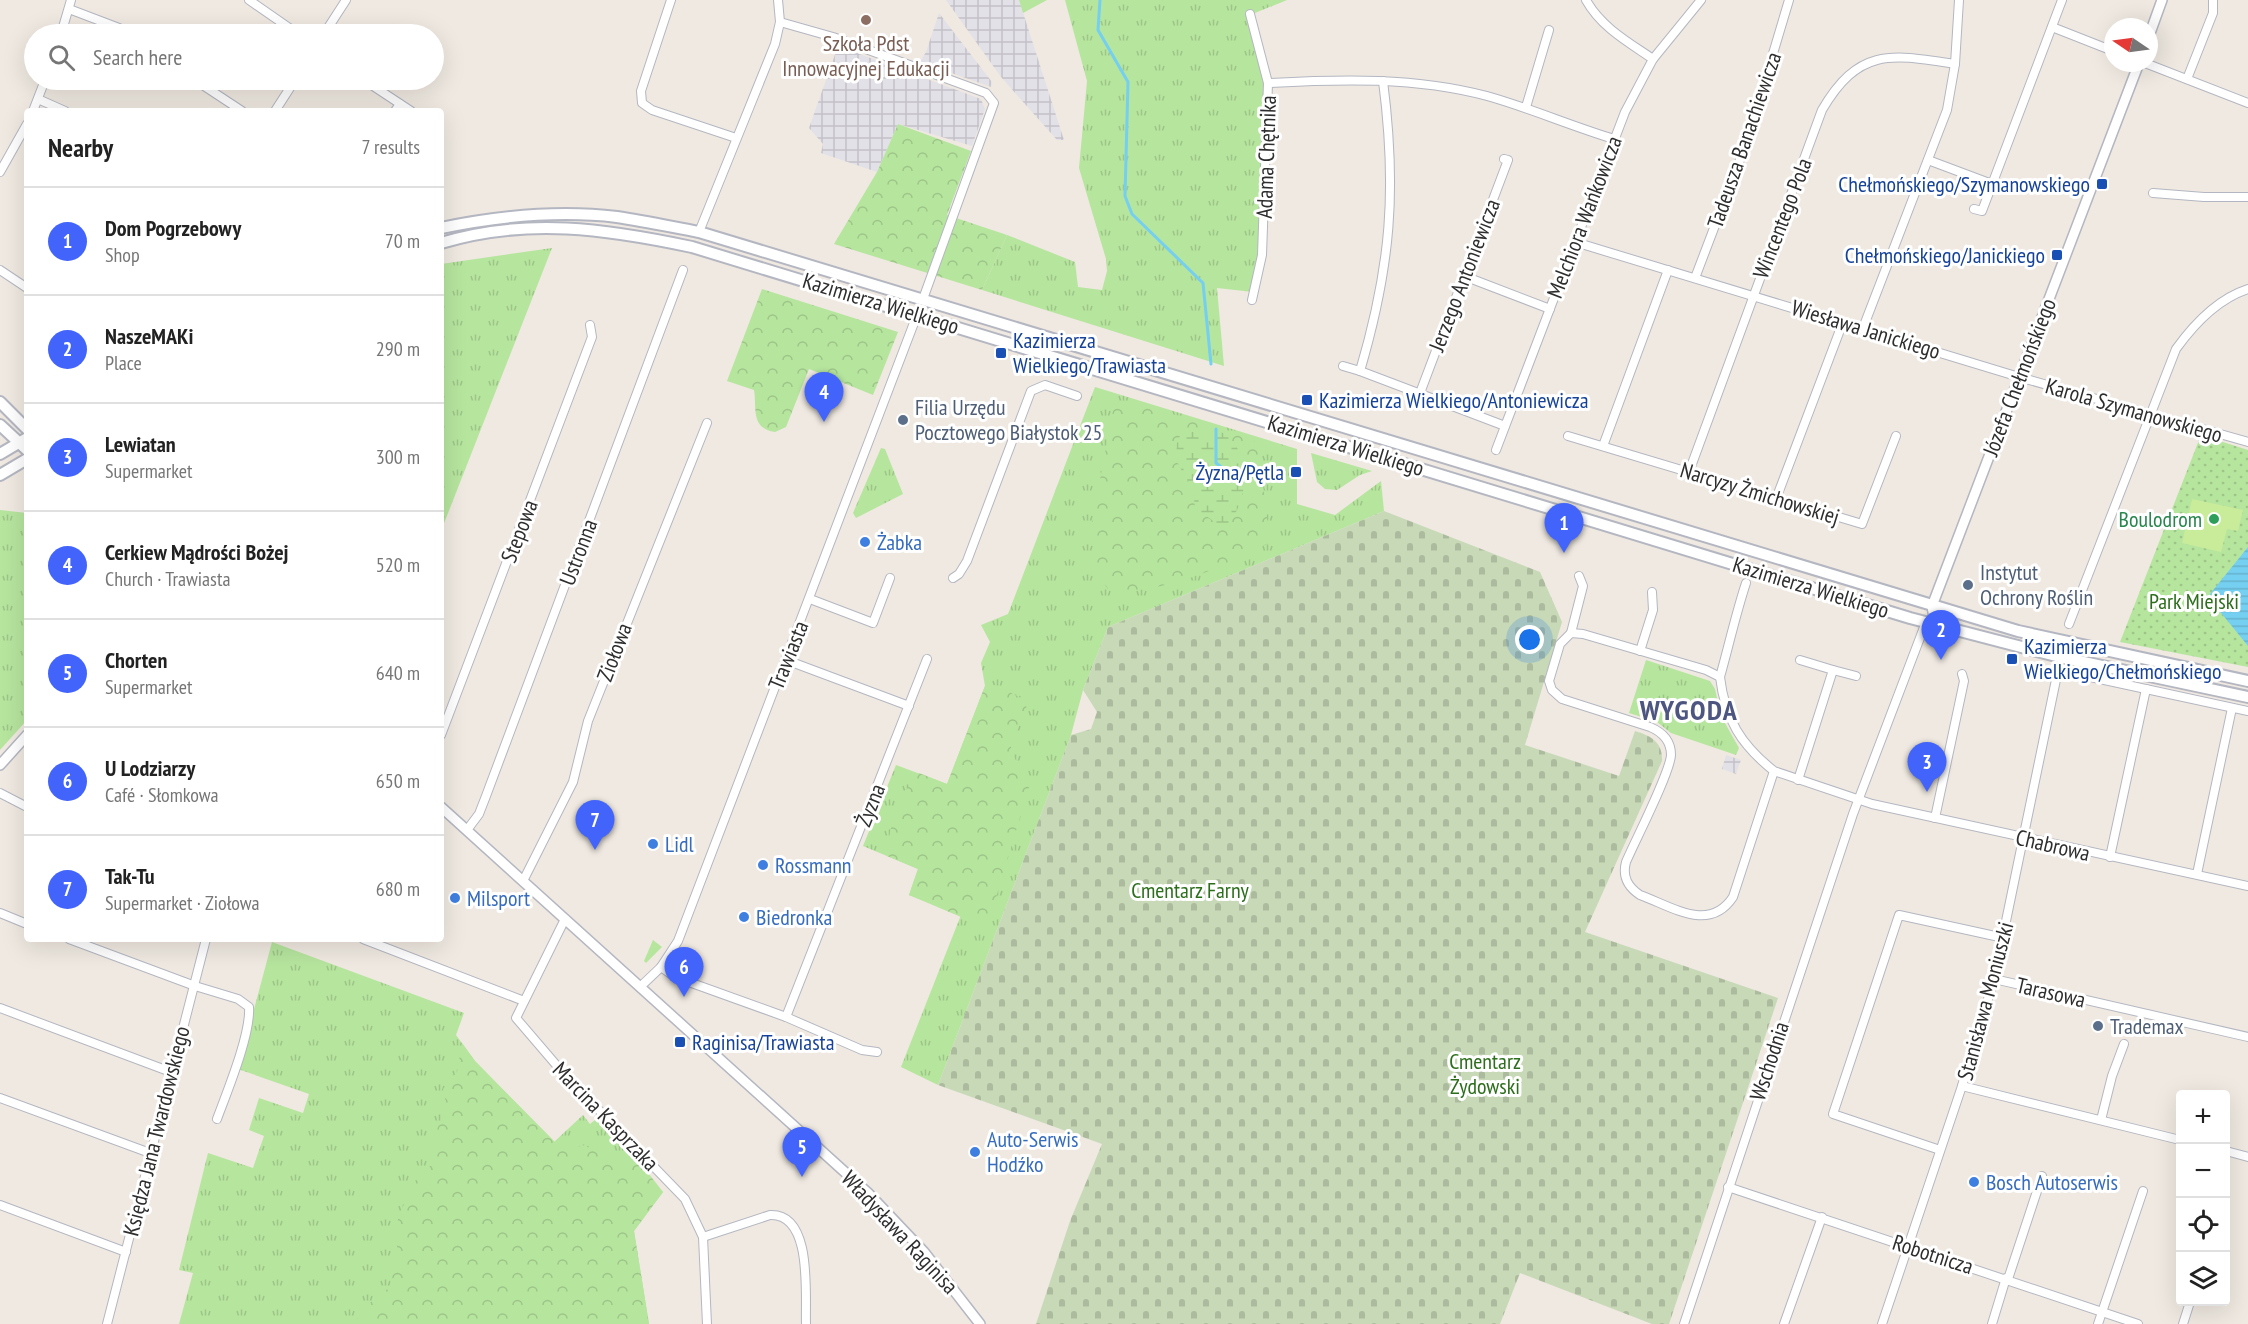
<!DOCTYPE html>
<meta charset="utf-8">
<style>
:root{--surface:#fff;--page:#f6f6f6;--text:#222;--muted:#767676;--line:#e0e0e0;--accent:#4264fb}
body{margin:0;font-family:"PT Sans Narrow",sans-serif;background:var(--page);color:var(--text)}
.controls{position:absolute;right:18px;bottom:18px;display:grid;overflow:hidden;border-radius:6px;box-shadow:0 6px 24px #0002}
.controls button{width:54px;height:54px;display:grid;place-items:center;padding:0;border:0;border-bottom:2px solid var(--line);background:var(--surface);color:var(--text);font:30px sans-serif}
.compass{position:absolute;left:2104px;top:18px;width:54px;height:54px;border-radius:50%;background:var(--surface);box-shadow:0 6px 24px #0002;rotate:283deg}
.you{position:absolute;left:1530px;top:640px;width:21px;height:21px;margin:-15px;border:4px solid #fff;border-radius:50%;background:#1a73e8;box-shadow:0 0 0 9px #1a73e833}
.badge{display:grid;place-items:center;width:39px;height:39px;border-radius:50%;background:var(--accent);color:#fff;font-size:20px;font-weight:700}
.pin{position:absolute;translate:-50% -50px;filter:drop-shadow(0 2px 3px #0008)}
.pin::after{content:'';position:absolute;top:32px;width:21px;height:18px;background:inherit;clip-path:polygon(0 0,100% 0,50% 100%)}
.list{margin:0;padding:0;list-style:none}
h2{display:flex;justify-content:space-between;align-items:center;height:78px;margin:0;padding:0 24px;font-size:26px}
h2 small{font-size:20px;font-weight:400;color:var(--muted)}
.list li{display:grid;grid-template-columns:39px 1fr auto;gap:18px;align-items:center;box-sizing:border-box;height:108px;padding:0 24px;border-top:2px solid var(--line)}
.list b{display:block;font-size:22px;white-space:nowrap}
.list p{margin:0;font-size:20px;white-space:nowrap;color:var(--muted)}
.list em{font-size:20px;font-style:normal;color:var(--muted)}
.icon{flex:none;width:33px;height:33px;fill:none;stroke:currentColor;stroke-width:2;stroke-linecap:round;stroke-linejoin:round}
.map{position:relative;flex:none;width:2248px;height:1324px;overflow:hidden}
.search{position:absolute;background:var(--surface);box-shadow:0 6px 24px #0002;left:24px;top:24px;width:420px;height:66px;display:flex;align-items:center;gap:15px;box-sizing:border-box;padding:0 21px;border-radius:33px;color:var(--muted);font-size:22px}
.panel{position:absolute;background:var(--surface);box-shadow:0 6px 24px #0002;left:24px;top:108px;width:420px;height:834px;border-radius:6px}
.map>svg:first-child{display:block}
.industrial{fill:url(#industrial-grid)}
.grass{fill:url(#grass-tufts)}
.forest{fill:url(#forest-crowns)}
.wetland{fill:url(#wetland-marsh)}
.cemetery{fill:url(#cemetery-stones)}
.park{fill:url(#park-dots)}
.pitch{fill:#c9ec9a}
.water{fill:url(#water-rules)}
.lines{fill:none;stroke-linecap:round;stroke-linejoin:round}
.stream{stroke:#75cff0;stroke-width:3}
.minor-casing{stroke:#b4b7c1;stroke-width:10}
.tertiary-casing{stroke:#b4b7c1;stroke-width:12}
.secondary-casing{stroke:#b4b7c1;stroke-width:14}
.minor{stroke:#fff;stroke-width:8}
.tertiary{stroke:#fff;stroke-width:9}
.secondary{stroke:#fff;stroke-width:10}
.education-dot{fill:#8d6e63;stroke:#fff;stroke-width:2}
.transit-dot{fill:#1a4fb4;stroke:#fff;stroke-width:2}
.service-dot{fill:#5c6f8a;stroke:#fff;stroke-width:2}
.leisure-dot{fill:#2e9e5b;stroke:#fff;stroke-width:2}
.shop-dot{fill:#3f7fe0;stroke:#fff;stroke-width:2}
.labels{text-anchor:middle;stroke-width:6;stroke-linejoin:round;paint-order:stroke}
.education-label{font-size:22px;fill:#785e54;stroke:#fff}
.street-label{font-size:22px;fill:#2e2e2e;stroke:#fff}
.transit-label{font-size:22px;fill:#164399;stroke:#fff;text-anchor:start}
.service-label{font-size:22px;fill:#4e5e75;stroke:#fff;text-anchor:start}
.leisure-label{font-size:22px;fill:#27864d;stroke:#fff;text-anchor:end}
.shop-label{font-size:22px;fill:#366cbe;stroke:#fff;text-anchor:start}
.park-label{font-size:22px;fill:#2c6e1b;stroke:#fff}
.district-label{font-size:28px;font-weight:bold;letter-spacing:1.5px;fill:#4d5680;stroke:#fff}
</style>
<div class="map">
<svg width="2248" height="1324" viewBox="0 0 2248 1324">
<defs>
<pattern id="industrial-grid" width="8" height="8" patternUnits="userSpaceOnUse" patternTransform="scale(1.5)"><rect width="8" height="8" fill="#e3e1e8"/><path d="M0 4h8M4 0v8" fill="none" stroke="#c3c1c7"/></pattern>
<pattern id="grass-tufts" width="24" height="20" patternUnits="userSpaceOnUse" patternTransform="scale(1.5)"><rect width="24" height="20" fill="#b6e59e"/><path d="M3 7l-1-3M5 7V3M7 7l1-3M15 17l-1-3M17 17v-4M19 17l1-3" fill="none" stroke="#9dc588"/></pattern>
<pattern id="forest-crowns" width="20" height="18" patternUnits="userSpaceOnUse" patternTransform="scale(1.5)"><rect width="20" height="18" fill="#b6e59e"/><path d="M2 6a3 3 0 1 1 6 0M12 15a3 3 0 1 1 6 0" fill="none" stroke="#9dc588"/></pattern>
<pattern id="wetland-marsh" width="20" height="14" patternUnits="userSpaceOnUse" patternTransform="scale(1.5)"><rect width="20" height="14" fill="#b6e59e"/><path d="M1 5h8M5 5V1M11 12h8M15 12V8" fill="none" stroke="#9dc588"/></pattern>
<pattern id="cemetery-stones" width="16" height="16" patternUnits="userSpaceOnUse" patternTransform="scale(1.5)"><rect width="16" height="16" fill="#c8d9b8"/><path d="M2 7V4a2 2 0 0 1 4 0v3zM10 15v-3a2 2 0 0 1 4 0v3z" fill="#acbb9e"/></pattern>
<pattern id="park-dots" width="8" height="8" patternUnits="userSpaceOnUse" patternTransform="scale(1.5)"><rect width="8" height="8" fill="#b6e59e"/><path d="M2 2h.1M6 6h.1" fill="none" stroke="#9dc588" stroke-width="1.8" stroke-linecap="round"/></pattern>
<pattern id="water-rules" width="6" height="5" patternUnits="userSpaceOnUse" patternTransform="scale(1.5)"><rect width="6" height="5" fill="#75cff0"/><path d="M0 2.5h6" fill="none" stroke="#66b2ce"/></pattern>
</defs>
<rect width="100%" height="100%" fill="#efe9e1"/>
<g class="industrial">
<path d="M946,0H1019L1064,140H1057L1001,77Z"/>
<path d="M939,13L992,82L991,87L920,62L926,52Z"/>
<path d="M838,46L981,99L985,109L972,146L898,124L877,172L821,153L823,144L809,128Z"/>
<path d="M1726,755L1741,760L1736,774L1722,769Z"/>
</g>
<g class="grass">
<path d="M1019,0H1047L1023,13Z"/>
<path d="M1065,0H1287L1250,15L1268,83L1262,255L1253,292L1217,288L1224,366L982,290L1007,235L1075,262L1078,287L1102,290L1107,271L1106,259L1079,168L1087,81Z"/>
<path d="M552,248L441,531V264Z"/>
<path d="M1095,387L1297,449V504L1335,515L1381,481L1384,511L1108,627L1083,690L1071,735L938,1085L901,1067L961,915L909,895L918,869L863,846L896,765L947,784L985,686L981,663L990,642L981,625L1008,614Z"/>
<path d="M881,448L885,449L903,494L856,518L853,513Z"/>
<path d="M1311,453L1372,471L1360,475L1337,490L1325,489L1317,482Z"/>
<path d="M0,510L27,513V720L0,750Z"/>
<path d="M1646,660L1710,681L1715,689L1721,716L1739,748L1736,755L1671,733L1657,722L1629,713Z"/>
<path d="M653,940L662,947L646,963L644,961Z"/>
<path d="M272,942L464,1013L456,1035L475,1061L554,1142L583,1115L590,1124L595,1120L602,1121L663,1192L634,1231L649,1324H179L193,1273L179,1270L208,1153L253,1168L264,1136L249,1130L259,1098L303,1113L309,1094L238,1069Z"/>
</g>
<g class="forest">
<path d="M898,124L971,151L947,215L1007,235L982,290L834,244L877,172Z"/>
<path d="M762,289L898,332L873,395L809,369L786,427L775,432C750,429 757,406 754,390L727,381Z"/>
<path d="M1133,402L1251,438L1258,445L1270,542C1232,564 1151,599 1108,589L1097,574L1092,522L1113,410L1119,404Z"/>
<path d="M995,685L1021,698L1027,708L1010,744L1014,757L1030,784L987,928L909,895L918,869L887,856C891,819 895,802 919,773L947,784L985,686Z"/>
<path d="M462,1043L475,1061L563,1150L585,1145C600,1157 619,1164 638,1160L663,1192L634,1231L649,1324H355L362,1309L390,1287L392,1262L397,1251V1222L401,1211L414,1182L434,1162L433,1138L447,1107L443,1089L457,1072Z"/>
</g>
<path class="wetland" d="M1198,429C1203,430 1212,428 1217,430C1254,446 1250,502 1226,526L1219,525L1195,508L1193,489L1176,461L1177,440L1186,430Z"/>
<path class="cemetery" d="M1384,511L1540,572L1562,622L1525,745L1619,776L1635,731C1651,736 1663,742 1662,761L1585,932L1778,998L1669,1324H1652L1520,1273L1500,1324H1036L1070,1221L1102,1144L938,1085L1071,735L1091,729L1097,712L1083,690L1108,627Z"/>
<path class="park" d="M2201,435L2248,450V667L2120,642Z"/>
<path class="pitch" d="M2192,499L2243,510L2238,531L2227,529L2221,552L2182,543Z"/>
<path class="water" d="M2248,547V646L2213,603L2210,594Z"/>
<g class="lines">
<g class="stream">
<path d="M1100,0L1098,30L1128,82L1125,196L1132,214L1203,283L1211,364"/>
<path d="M1216,429V463L1232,475"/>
</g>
<defs>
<g id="minor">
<path d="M249,0L298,34"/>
<path d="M671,0L641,91L642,103L652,110L736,138"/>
<path d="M1586,0C1601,27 1628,42 1653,59"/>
<path d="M69,9L119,28L128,34"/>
<path d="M1250,14L1268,83L1262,255L1252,300"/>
<path d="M780,22L833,37L986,93L994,103L923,299"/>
<path d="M2052,27L2113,51"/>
<path d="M61,34L71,0"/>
<path d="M324,34L346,0"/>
<path d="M2145,63L2248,103"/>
<path d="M2187,79L2213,13V0"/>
<path d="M195,80L242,111"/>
<path d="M364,80L411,111"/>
<path d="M1383,81C1397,189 1391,266 1360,371L1505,426"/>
<path d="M1268,83C1342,79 1415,77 1487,96C1530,108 1571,126 1614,139"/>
<path d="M38,99L65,111"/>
<path d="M1526,107L1549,30"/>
<path d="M33,111L45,80"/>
<path d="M275,111L295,80"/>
<path d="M395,111L400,104"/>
<path d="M1928,160L1992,184"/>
<path d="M0,172L27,124"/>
<path d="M2153,193L2204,197H2248"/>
<path d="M1974,209L1982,211L2062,0"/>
<path d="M699,232L775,44L780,22L778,0"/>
<path d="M1575,242L2019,377L2248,442"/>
<path d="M0,270L27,288"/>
<path d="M1464,276L1550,309"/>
<path d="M1695,278L1746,144L1789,0"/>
<path d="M1863,328L1947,110L1955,64L1959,0"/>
<path d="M1343,366L1360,371"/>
<path d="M1420,393L1508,160L1504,159"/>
<path d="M1568,436L1862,524L1896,436"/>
<path d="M1603,446L1668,270"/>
<path d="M1496,450L1625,112L1653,59L1701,0"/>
<path d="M1689,472L1822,110C1859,47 1891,54 1955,64"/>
<path d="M1776,499L1843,322"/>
<path d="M953,578L959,574L967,561L1031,391L1045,385L1077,396"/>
<path d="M810,599L873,623L890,578"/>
<path d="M2069,624L2176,349C2194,324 2217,299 2248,289"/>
<path d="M1571,633L1583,586L1579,576"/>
<path d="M1640,651L1653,610L1652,592"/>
<path d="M786,660L909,706"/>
<path d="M1833,670L1856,676"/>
<path d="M1720,677C1729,645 1736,613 1746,583"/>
<path d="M441,735L592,337L590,325"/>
<path d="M1774,771C1741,745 1725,719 1720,677L1706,670L1583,634L1571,633L1560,644L1549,681L1552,690L1562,699L1650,727C1662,732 1671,741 1671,755C1670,773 1635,841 1626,862C1622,877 1628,887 1640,895C1673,907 1709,933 1733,897L1774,771L1872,804L2248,886"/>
<path d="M1798,780L1833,670L1800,660"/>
<path d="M0,793L27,807"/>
<path d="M1935,818L1964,681L1962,674"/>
<path d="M467,830L479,814L486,796L683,270"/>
<path d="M2110,857L2146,689"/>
<path d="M2197,874L2232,708"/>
<path d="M523,881L573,782L588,721L707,423"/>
<path d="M0,913L27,924"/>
<path d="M565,919L516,1018L564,1074L685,1199L703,1237L707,1324"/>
<path d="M69,939L195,986L238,999L249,1007C251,1034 227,1092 217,1119"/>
<path d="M363,939L524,1001"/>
<path d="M661,967L675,977L786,1017L862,1050L877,1052"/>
<path d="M1994,979L2248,1037"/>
<path d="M641,986L661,967L678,941L917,315"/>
<path d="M0,1008L171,1072"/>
<path d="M786,1017L927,659"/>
<path d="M1962,1086L2180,1140"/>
<path d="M0,1098L150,1153"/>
<path d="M2101,1120L2112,1076L2124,1044"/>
<path d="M1940,1150L1833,1114L1899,915L2004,938"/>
<path d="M2226,1151L2248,1157"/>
<path d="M1728,1187L2138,1324"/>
<path d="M0,1205L126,1252"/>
<path d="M703,1237L770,1215C813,1213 805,1294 806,1324"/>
<path d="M2008,1279L2042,1176"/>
<path d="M107,1324L206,939"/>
<path d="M1684,1324L1853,814L1926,622"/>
<path d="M1784,1324L1822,1217"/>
<path d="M1882,1324L1962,1086L1994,979L2058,670L2248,711"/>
<path d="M1992,1324L2006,1278"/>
<path d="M2098,1324L2143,1191"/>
<path d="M2183,1324L2190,1302"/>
</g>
<g id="tertiary">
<path d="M2149,36L2162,0"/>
<path d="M1935,624L1932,606L2139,63"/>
<path d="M0,765L27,735"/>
<path d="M441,807L868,1193L924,1252L980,1324"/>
</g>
<g id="secondary">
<path d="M441,228C499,216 558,210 617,217C644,221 672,227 699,232L2018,631L2248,681"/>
<path d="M441,243C527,217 607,229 692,247L1910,618L2060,657L2248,697"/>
<path d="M0,402L27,429"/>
<path d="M0,425L27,450"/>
<path d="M0,454L27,438"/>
<path d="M0,475L27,459"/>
</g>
</defs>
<use href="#minor" class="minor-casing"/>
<use href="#tertiary" class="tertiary-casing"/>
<use href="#secondary" class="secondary-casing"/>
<use href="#minor" class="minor"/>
<use href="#tertiary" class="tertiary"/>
<use href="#secondary" class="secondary"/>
</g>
<circle class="education-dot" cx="866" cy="20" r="6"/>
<g class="transit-dot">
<rect x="2096" y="178" width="12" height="12" rx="3"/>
<rect x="2051" y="249" width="12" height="12" rx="3"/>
<rect x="995" y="347" width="12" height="12" rx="3"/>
<rect x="1301" y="394" width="12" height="12" rx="3"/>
<rect x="1290" y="466" width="12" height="12" rx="3"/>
<rect x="2006" y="653" width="12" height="12" rx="3"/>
<rect x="674" y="1036" width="12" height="12" rx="3"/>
</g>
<g class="service-dot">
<circle cx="903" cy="420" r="6"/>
<circle cx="1968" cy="585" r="6"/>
<circle cx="2098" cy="1026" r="6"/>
</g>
<circle class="leisure-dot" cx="2214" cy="519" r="6"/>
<g class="shop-dot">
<circle cx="865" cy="542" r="6"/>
<circle cx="653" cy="844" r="6"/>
<circle cx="763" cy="865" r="6"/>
<circle cx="455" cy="898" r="6"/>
<circle cx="744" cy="917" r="6"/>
<circle cx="975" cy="1152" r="6"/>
<circle cx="1974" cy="1182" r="6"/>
</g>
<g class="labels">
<g class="education-label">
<text x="866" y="51">Szkoła Pdst<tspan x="866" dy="25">Innowacyjnej Edukacji</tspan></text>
</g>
<g class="street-label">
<text transform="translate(1744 140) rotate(-71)" y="8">Tadeusza Banachiewicza</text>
<text transform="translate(1266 157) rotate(-88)" y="8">Adama Chętnika</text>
<text transform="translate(1584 217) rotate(-69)" y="8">Melchiora Wańkowicza</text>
<text transform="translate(1782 218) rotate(-69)" y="8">Wincentego Pola</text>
<text transform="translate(1464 275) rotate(-69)" y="8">Jerzego Antoniewicza</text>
<text transform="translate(881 303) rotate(17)" y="8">Kazimierza Wielkiego</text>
<text transform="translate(1866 329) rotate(17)" y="8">Wiesława Janickiego</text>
<text transform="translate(2019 377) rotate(-69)" y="8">Józefa Chełmońskiego</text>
<text transform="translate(2134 410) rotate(16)" y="8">Karola Szymanowskiego</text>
<text transform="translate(1346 445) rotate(17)" y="8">Kazimierza Wielkiego</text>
<text transform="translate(1760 493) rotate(17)" y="8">Narcyzy Żmichowskiej</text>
<text transform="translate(519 531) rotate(-69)" y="8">Stepowa</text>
<text transform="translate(578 552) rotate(-69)" y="8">Ustronna</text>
<text transform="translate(1811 587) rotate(17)" y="8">Kazimierza Wielkiego</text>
<text transform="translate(614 652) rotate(-69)" y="8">Ziołowa</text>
<text transform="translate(788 655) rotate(-68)" y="8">Trawiasta</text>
<text transform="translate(870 805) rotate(-68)" y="8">Żyzna</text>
<text transform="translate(2053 845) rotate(13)" y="8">Chabrowa</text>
<text transform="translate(2051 992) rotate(13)" y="8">Tarasowa</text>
<text transform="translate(1985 1001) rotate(-75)" y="8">Stanisława Moniuszki</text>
<text transform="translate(1769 1061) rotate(-72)" y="8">Wschodnia</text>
<text transform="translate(606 1116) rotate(46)" y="8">Marcina Kasprzaka</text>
<text transform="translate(156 1131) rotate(-76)" y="8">Księdza Jana Twardowskiego</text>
<text transform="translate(900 1232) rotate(47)" y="8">Władysława Raginisa</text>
<text transform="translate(1933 1254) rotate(18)" y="8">Robotnicza</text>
</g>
<g class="transit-label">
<text x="2090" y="192" text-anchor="end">Chełmońskiego/Szymanowskiego</text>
<text x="2045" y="263" text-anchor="end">Chełmońskiego/Janickiego</text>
<text x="1013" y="348">Kazimierza<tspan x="1013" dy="25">Wielkiego/Trawiasta</tspan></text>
<text x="1319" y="408">Kazimierza Wielkiego/Antoniewicza</text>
<text x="1284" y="480" text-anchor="end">Żyzna/Pętla</text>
<text x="2024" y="654">Kazimierza<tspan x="2024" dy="25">Wielkiego/Chełmońskiego</tspan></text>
<text x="692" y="1050">Raginisa/Trawiasta</text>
</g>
<g class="service-label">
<text x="915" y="415">Filia Urzędu<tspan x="915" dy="25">Pocztowego Białystok 25</tspan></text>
<text x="1980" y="580">Instytut<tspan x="1980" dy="25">Ochrony Roślin</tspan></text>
<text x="2110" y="1034">Trademax</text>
</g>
<g class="leisure-label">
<text x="2202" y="527">Boulodrom</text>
</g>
<g class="shop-label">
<text x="877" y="550">Żabka</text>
<text x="665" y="852">Lidl</text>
<text x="775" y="873">Rossmann</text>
<text x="467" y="906">Milsport</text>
<text x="756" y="925">Biedronka</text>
<text x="987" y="1147">Auto-Serwis<tspan x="987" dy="25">Hodźko</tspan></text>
<text x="1986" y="1190">Bosch Autoserwis</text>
</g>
<g class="park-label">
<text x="2194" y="609">Park Miejski</text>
<text x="1190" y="898">Cmentarz Farny</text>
<text x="1485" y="1069">Cmentarz<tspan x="1485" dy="25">Żydowski</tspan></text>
</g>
<g class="district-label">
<text x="1689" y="720">WYGODA</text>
</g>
</g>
</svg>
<div class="controls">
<button>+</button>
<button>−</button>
<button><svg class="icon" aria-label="locate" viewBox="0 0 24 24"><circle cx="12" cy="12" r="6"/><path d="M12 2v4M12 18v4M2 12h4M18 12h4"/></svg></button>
<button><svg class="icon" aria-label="layers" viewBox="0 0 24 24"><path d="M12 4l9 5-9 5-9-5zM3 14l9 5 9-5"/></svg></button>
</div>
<svg class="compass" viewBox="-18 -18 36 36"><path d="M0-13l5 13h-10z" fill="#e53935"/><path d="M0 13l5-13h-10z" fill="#767676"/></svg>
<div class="you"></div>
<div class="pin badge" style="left:1564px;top:553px">1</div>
<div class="pin badge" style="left:1941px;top:660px">2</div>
<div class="pin badge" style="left:1927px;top:792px">3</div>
<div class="pin badge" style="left:824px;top:422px">4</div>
<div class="pin badge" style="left:802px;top:1177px">5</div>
<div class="pin badge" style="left:684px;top:997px">6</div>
<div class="pin badge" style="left:595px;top:850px">7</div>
<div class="search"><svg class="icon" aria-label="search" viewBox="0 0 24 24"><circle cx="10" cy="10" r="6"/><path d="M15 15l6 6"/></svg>Search here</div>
<section class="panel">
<h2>Nearby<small>7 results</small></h2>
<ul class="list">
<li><span class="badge">1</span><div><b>Dom Pogrzebowy</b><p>Shop</p></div><em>70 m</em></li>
<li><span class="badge">2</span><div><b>NaszeMAKi</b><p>Place</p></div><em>290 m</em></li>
<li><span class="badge">3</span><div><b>Lewiatan</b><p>Supermarket</p></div><em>300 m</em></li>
<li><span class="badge">4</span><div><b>Cerkiew Mądrości Bożej</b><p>Church · Trawiasta</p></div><em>520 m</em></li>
<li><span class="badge">5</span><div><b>Chorten</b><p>Supermarket</p></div><em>640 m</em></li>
<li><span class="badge">6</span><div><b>U Lodziarzy</b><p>Café · Słomkowa</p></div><em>650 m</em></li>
<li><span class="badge">7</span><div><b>Tak-Tu</b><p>Supermarket · Ziołowa</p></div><em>680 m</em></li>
</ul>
</section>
</div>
